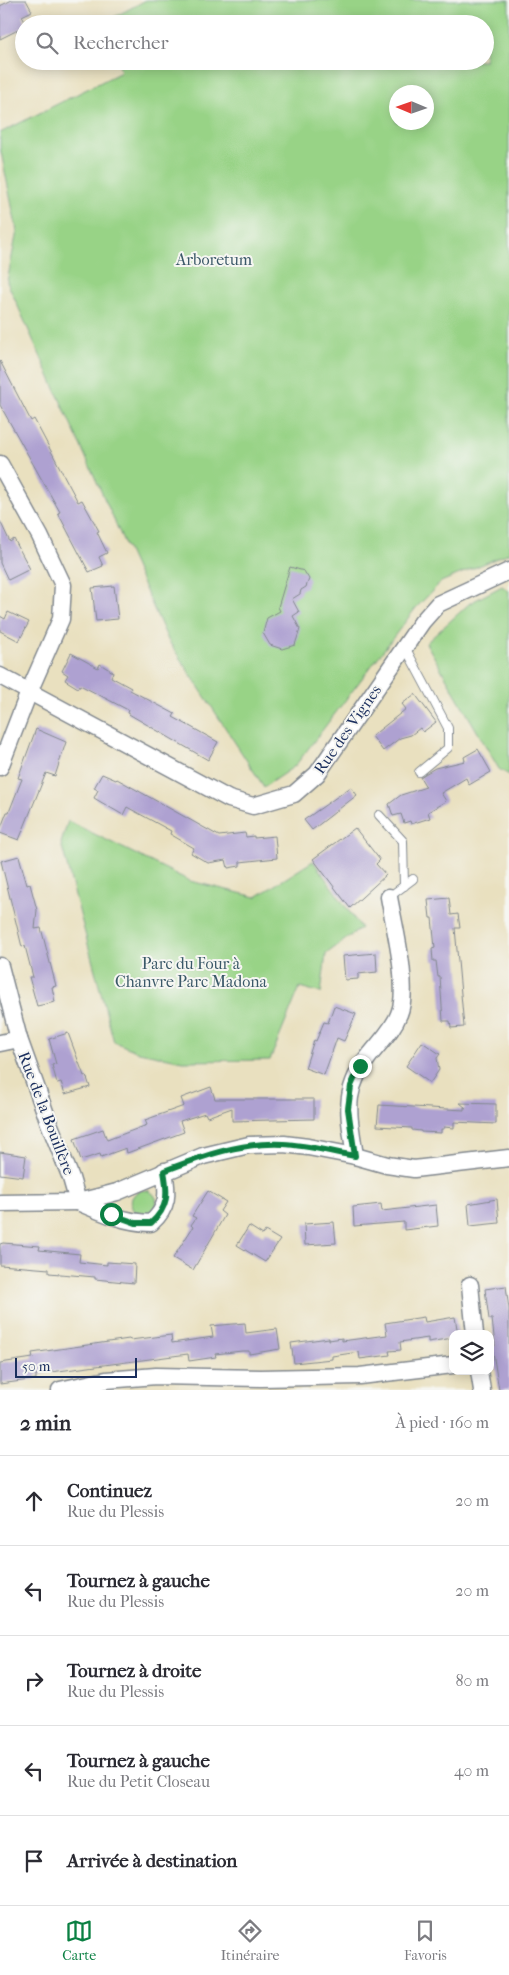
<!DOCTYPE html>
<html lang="fr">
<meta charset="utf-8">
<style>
:root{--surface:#fff;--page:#f7f7f7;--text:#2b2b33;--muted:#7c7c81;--line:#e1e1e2;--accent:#0b8043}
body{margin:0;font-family:"IM FELL French Canon",serif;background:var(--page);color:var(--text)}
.controls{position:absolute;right:15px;bottom:15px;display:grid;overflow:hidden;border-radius:10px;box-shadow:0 2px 12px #0003}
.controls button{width:45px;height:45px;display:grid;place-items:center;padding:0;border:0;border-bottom:1px solid var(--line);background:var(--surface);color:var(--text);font:25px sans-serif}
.compass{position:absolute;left:389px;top:85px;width:45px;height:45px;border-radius:50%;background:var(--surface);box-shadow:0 2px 12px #0003;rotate:272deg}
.scale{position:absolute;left:15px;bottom:12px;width:122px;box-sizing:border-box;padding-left:5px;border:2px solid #1b2f5e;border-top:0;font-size:14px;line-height:18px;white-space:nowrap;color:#1b2f5e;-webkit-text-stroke:4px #f6f6f2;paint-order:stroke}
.stop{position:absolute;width:15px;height:15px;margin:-11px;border:4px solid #0b8043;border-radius:50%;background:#fff}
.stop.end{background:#0b8043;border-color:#fff;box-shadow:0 1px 5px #0008}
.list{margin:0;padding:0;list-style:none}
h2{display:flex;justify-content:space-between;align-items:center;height:65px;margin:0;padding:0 20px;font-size:21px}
h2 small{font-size:16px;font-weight:400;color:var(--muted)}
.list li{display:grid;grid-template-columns:32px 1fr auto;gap:15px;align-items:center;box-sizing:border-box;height:90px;padding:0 20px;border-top:1px solid var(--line)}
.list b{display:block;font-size:19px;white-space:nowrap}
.list p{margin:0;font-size:16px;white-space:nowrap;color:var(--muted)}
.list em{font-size:16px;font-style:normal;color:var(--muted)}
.icon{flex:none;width:28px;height:28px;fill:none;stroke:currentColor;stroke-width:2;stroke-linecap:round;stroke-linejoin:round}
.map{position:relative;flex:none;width:509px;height:1390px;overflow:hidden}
.search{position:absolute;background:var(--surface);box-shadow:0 2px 12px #0003;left:15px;right:15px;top:15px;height:55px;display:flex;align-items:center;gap:12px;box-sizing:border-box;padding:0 18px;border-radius:28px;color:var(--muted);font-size:19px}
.sheet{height:515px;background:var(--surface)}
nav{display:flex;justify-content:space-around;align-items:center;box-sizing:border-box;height:70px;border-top:1px solid var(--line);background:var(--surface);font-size:14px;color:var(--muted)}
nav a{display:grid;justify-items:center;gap:2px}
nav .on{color:var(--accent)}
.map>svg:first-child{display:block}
.green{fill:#98d386;stroke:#5a8172;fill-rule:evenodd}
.building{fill:#aea1d1}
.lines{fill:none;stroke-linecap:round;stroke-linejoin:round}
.service-casing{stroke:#82888e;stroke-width:10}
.minor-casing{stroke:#82888e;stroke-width:19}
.service{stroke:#fff;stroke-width:8}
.minor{stroke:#fff;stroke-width:16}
.route{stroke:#0b8043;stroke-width:6}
.labels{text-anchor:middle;stroke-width:4;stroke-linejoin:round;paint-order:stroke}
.park-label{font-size:16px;fill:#3a5868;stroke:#f6f6f2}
.street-label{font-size:16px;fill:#1b2f5e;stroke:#f6f6f2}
</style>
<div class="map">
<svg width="509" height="1390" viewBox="0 0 509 1390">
<rect width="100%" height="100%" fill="#f6f6f2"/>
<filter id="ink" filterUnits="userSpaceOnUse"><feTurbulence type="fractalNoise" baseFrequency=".02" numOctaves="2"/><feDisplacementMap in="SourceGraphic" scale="10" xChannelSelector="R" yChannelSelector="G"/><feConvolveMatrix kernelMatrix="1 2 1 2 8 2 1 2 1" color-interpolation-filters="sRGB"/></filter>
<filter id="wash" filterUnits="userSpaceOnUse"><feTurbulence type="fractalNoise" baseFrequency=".0096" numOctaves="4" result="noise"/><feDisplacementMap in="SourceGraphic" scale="20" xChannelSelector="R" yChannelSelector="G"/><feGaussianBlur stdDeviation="1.12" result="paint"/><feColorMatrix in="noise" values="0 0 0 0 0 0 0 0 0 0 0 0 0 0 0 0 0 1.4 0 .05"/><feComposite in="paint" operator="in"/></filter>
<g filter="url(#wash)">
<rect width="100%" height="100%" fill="#e9e0bf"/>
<g class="green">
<path d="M146,0H509V553L441,582L415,609L295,766L264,787L168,640L7,282L17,231L0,147V133L121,72L118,61H485V24H105V22ZM396,92H426V122H396Z"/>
<path d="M502,586L509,591V775L499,769L426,643L470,603Z"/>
<path d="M68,821L190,881L256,897L313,861L361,928L326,954L321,993L300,987L270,1060L183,1061L139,1052L114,1042L61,843Z"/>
<circle cx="144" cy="1203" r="13"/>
</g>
<g id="blocks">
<g class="building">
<path d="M12,0H26L32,11L22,16L26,24H24V27L0,39V6Z"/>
<path d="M0,361L31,421L34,419L78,502L82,500L99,531L97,532L107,553L99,557L103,566L89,572L58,513L60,512L0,405Z"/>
<path d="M0,521L10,542L14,539L30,569L8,580L0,563Z"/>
<path d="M290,567L304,571L309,579L306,587L301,590L300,594L292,599L299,612L293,616L300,629L295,645L282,649L270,645L263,633L267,618L280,611L278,607Z"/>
<path d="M114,586L118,619L96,621L92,588Z"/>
<path d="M8,612L29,622L19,641L0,631V616L5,619Z"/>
<path d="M71,653L98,668L100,664L113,672L111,677L131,688L130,690L175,714L173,717L218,742L208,760L127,713L128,710L80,685L78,688L65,680L68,675L62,671Z"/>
<path d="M415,694L436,722L423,732L420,728L411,735L400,738L383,751L372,736L406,709L402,704Z"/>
<path d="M36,729L66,742L55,776L46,773L19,840L0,833V830L7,812H9L22,779L18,778Z"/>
<path d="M478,749L491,772L469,785L466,778L441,793L446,801L428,812L430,818L411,824L410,821L404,823L401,814L393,816L389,804L401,795L426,787L420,777L435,768L465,761L464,757Z"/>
<path d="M102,774L116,780L117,779L219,836L245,833L246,837L254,836V838L275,836L277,858L240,862V866L228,868L226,860L208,863L191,853L194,848L170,834L171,831L127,807L123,815L94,798L98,790L94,788Z"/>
<path d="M351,787L357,795L312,830L304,820Z"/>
<path d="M355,828L380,860L376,864L386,875L350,908L313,859Z"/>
<path d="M19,856L27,885L30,884L37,910L35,929L41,928L56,986L52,987L55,1002L37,1006L29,977H33L25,946L22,947L1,861Z"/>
<path d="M449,898L451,915L458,914L460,928H455L464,1027L451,1028L450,1021H443L440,977H438L436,961H433L432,949L435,948L432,918H430L428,900Z"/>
<path d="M376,953L377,972L358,974V979L345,980L343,956Z"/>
<path d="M334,1006L356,1014L344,1041L337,1038L324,1075L305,1068L314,1040L316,1041L324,1022L328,1023Z"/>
<path d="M68,1033L84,1076L86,1075L90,1087L65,1094L61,1082L57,1083L52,1065L56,1064L49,1039Z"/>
<path d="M422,1042L440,1054L437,1058L439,1070L430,1083L406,1066Z"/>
<path d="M211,1087L215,1099H314V1119L232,1121V1108L207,1117L205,1113L180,1121L184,1132L127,1153L126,1148L101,1157L100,1154L81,1160L74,1139L103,1129L107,1140L147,1125L145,1120L184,1106L181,1098Z"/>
<path d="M460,1103L496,1104V1124L454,1122V1128L444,1127V1129H441V1133L421,1132V1131L412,1130V1128L377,1126L379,1105L464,1110V1107L466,1108Z"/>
<path d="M0,1152L26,1156L23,1177L0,1174Z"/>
<path d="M208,1191L226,1202L220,1211L225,1215L193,1270L173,1258L193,1227L191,1225L196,1218L192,1216Z"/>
<path d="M497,1199L499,1223L470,1226L468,1204Z"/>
<path d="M381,1204L382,1211L436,1205L438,1226L404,1230V1222L354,1226L353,1207Z"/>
<path d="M334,1222L336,1243L305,1245L304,1224Z"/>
<path d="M249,1226L263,1235L265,1231L280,1240L265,1262L237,1245Z"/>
<path d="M3,1243L40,1246L39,1250L80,1254L79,1262L107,1265V1262L135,1264L134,1283L95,1279V1277L49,1273V1269L0,1265V1244Z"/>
<path d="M506,1286L509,1309V1390H499L492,1346H495L492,1319H489L485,1289Z"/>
<path d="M424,1317L425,1322L455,1317L458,1334H453V1338L428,1342V1338L400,1342L401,1350L389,1351L390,1355L360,1359L359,1352L332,1356V1359L294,1363L291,1343L329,1338V1340L342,1338V1341L387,1335L385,1323Z"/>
<path d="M245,1323L246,1333L277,1329L280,1349L249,1354V1351H242L215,1354L216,1357L189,1361L188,1354L43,1373L36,1375V1379L0,1384V1363L33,1358L32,1353L129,1339L130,1340L171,1335L172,1343L213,1337L211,1326Z"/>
</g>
</g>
</g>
<g filter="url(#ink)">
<use href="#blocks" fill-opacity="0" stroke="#82888e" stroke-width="1"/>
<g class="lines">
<defs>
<g id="service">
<path d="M405,647L448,728V748L419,772"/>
<path d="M379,815L403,841L404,886"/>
<path d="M389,897L413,879"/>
</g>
<g id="minor">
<path d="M0,464L40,536L63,585L61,619L29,692L0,767"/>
<path d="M0,676L229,799L253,806L294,794L317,774L422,622L438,604L509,571"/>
<path d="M0,966L19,1039L49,1123L71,1178L78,1202"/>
<path d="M0,1043L19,1039"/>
<path d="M355,1156C349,1114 341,1091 370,1055C380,1042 393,1030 399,1014C410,988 394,926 389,897"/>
<path d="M78,1202C101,1212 126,1223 151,1223C169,1207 168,1193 164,1171"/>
<path d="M0,1203L78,1202L98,1197L117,1192L203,1156L249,1145L284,1144L308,1147L355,1156L387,1165L414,1169L509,1158"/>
<path d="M470,1285L475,1334"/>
<path d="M479,1371L482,1390"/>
<path d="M60,1390L106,1380L156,1376L261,1378L360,1376L453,1365"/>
</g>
</defs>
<use href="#service" class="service-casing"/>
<use href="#minor" class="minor-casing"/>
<use href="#service" class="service"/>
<use href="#minor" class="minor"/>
</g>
</g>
<g class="lines" filter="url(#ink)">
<path class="route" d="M111,1214L136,1223H151C169,1207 168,1193 164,1171C203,1156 241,1142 283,1144C307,1145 332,1152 355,1156L348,1109L351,1086L360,1066"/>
</g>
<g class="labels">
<g class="park-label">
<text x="214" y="265">Arboretum</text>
<text x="191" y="969">Parc du Four à<tspan x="191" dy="18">Chanvre Parc Madona</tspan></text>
</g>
<g class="street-label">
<text transform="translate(347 729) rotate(-55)" y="6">Rue des Vignes</text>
<text transform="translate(47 1113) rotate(69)" y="6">Rue de la Bouillère</text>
</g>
</g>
</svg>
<div class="controls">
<button><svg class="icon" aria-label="layers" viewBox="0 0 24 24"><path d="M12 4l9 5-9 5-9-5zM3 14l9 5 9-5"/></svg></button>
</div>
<svg class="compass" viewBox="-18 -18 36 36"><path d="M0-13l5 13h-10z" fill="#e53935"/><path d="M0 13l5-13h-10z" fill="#7c7c81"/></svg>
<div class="scale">50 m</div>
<div class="stop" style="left:111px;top:1214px"></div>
<div class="stop end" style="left:360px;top:1066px"></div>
<div class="search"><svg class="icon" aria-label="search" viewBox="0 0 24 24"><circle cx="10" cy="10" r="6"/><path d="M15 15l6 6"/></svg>Rechercher</div>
</div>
<section class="sheet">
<h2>2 min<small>À pied · 160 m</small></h2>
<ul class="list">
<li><svg class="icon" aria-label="ahead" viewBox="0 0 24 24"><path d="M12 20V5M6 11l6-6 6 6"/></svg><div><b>Continuez</b><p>Rue du Plessis</p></div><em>20 m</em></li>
<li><svg class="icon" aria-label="left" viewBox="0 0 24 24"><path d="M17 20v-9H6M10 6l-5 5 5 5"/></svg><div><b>Tournez à gauche</b><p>Rue du Plessis</p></div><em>20 m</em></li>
<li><svg class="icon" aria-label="right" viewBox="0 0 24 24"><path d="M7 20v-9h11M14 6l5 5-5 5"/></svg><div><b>Tournez à droite</b><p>Rue du Plessis</p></div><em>80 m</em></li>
<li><svg class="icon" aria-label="left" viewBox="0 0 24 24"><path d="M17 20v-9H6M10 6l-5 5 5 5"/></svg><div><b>Tournez à gauche</b><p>Rue du Petit Closeau</p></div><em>40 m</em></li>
<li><svg class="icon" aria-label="arrive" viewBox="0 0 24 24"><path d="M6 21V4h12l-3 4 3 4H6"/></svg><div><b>Arrivée à destination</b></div></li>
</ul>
</section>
<nav>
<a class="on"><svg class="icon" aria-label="map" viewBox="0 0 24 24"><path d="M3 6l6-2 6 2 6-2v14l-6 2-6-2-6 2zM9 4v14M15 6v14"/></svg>Carte</a>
<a><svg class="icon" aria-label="directions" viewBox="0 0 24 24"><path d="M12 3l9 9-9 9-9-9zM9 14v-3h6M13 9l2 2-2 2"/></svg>Itinéraire</a>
<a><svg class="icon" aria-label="saved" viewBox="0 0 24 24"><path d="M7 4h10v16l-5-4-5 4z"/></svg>Favoris</a>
</nav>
